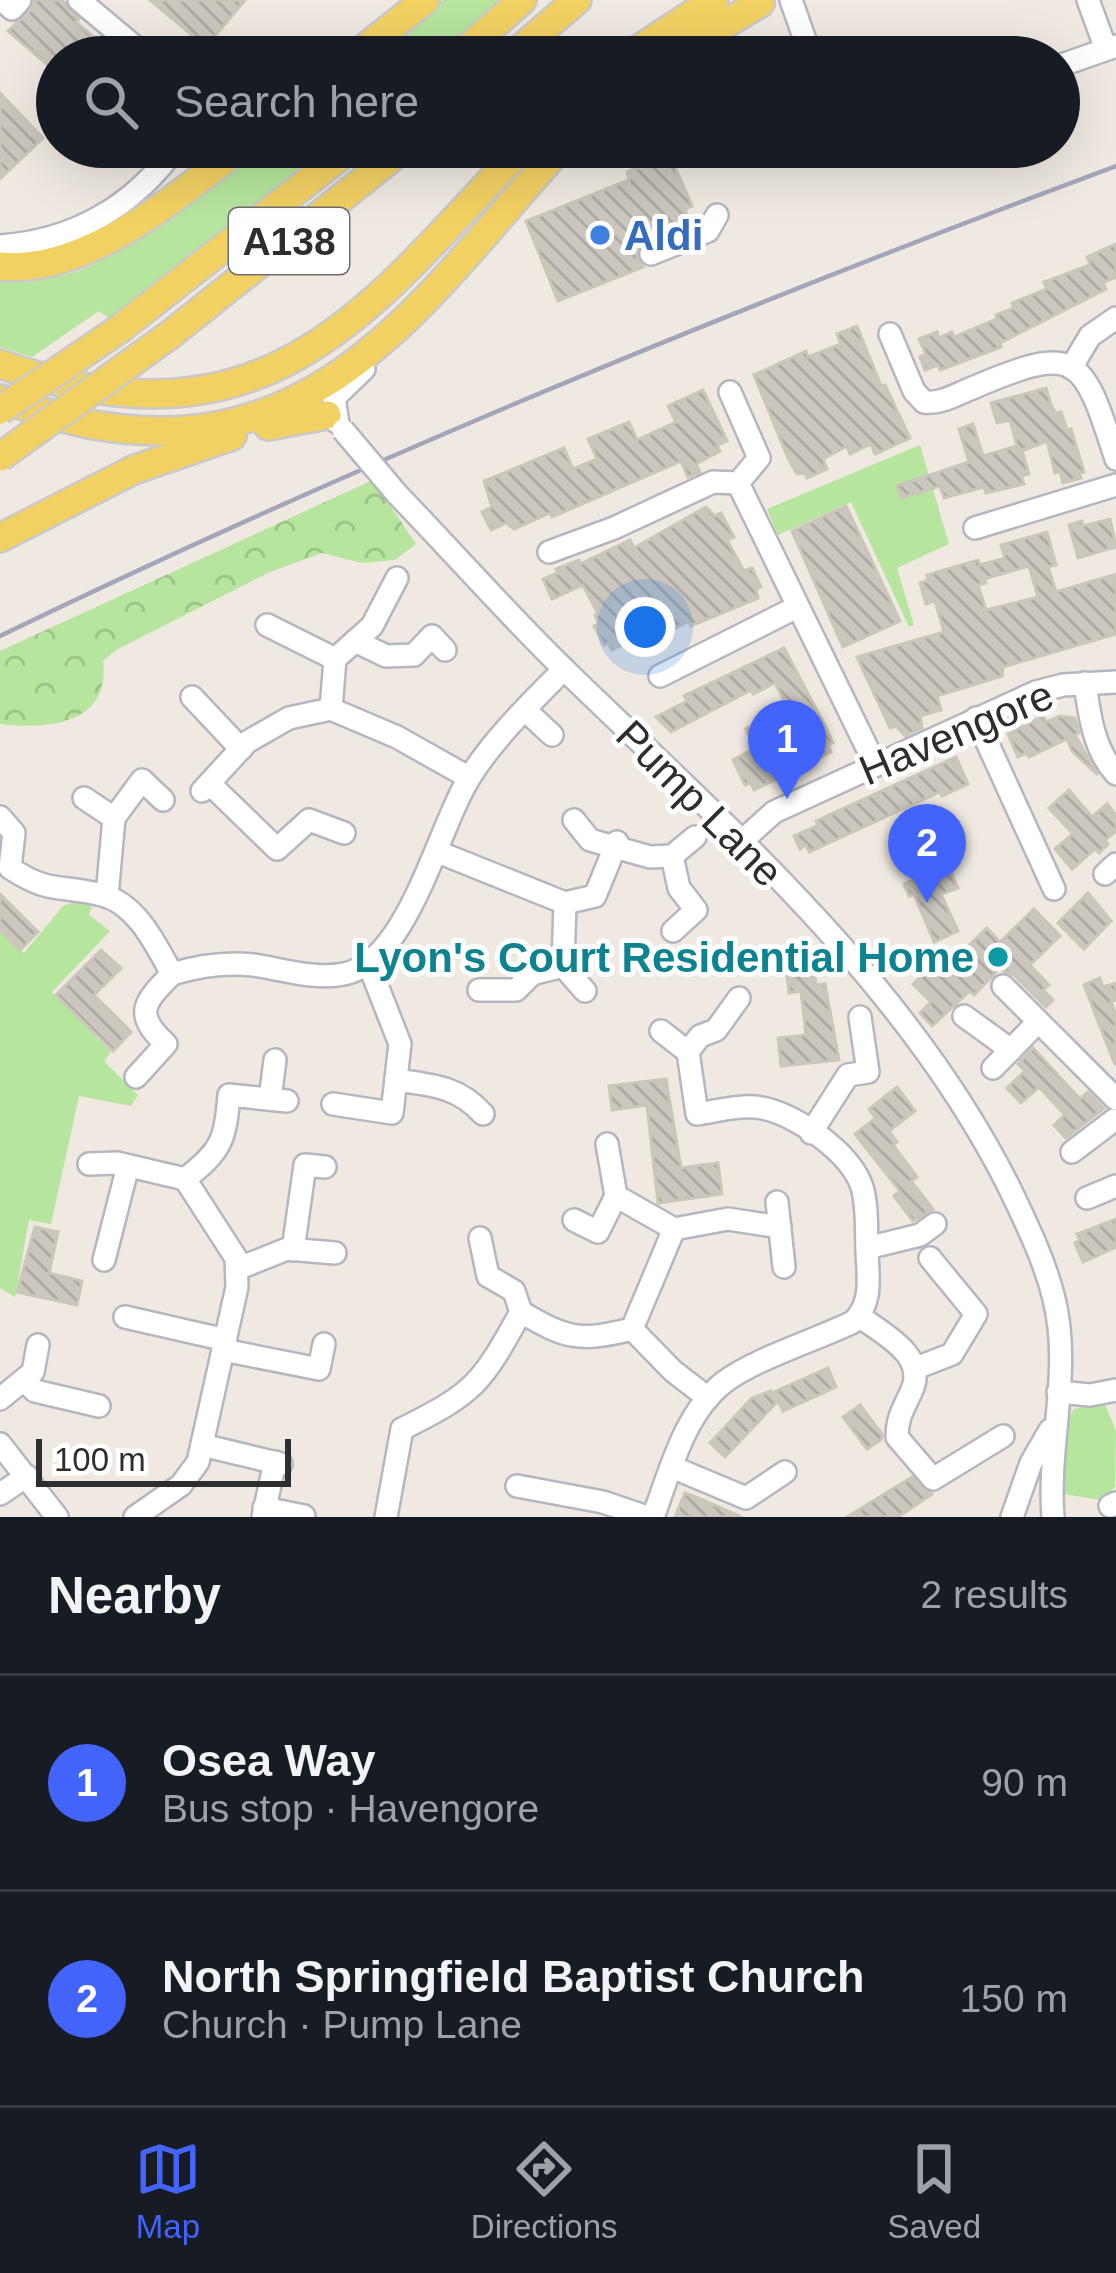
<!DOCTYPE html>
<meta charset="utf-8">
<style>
:root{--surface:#171b24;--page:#242831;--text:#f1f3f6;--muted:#9ea1a6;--line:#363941;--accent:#4264fb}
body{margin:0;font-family:Helvetica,sans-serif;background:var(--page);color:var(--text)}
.scale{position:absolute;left:36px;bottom:30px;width:255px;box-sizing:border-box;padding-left:12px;border:6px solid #2e2e2e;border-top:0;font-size:33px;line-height:42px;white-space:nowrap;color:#2e2e2e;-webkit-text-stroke:9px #fff;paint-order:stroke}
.you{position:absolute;left:645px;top:627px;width:42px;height:42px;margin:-30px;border:9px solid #fff;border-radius:50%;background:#1a73e8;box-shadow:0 0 0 18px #1a73e833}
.badge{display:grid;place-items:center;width:78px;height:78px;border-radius:50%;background:var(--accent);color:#fff;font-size:39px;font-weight:700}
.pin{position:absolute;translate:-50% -99px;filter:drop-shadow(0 3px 6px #0008)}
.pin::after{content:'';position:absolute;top:63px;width:42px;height:36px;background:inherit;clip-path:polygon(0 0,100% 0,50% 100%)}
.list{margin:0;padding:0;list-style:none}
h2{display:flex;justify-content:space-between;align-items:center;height:156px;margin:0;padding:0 48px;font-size:51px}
h2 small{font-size:39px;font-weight:400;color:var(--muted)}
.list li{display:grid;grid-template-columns:78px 1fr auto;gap:36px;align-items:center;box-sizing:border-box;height:216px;padding:0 48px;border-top:3px solid var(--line)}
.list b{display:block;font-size:45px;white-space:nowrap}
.list p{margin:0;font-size:39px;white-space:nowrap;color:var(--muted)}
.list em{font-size:39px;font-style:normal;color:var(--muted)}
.icon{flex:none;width:66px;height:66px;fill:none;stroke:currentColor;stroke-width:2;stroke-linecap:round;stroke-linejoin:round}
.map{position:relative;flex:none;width:1116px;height:1517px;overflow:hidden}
.search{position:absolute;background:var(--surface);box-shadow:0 12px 48px #0002;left:36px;right:36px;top:36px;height:132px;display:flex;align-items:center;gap:30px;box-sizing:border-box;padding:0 42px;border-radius:66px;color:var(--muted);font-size:45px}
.sheet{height:588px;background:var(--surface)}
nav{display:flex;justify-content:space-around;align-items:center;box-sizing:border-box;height:168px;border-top:3px solid var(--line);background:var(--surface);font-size:33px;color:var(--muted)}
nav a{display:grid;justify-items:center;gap:6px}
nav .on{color:var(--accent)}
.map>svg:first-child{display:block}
.grass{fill:#b6e59e}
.forest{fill:url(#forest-crowns)}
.building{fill:url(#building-back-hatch);stroke:#cbc5ba;stroke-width:3;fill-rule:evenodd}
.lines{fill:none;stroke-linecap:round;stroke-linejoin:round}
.minor-casing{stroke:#b4b7c1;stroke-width:26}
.major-casing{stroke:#c9c9c9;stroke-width:32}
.minor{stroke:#fff;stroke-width:21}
.major{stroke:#f2d163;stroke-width:27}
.rail{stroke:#a3a6b8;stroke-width:4.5}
.minor-bridge-casing{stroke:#b4b7c1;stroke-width:26;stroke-linecap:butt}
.major-bridge-casing{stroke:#c9c9c9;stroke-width:32;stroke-linecap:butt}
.minor-bridge{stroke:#fff;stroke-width:21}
.major-bridge{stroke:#f2d163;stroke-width:27}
.shop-dot{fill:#3f7fe0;stroke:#fff;stroke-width:4.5}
.culture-dot{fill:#0f9aa8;stroke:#fff;stroke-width:4.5}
.labels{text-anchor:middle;stroke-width:10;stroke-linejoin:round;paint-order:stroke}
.shield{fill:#fff;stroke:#6d6d6d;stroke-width:3}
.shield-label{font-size:39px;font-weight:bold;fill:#2e2e2e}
.shop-label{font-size:42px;font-weight:bold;fill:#366cbe;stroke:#fff;text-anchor:start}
.street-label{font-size:42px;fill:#2e2e2e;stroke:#fff}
.culture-label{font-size:42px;font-weight:bold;fill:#0d838f;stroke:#fff;text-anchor:end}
</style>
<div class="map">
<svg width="1116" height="1517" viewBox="0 0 1116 1517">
<defs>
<pattern id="forest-crowns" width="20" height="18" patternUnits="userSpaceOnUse" patternTransform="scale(3)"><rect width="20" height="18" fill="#b6e59e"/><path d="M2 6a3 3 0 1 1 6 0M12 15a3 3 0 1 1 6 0" fill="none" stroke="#9dc588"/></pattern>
<pattern id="building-back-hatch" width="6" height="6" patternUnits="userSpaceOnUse" patternTransform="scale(3)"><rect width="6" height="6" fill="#cbc7bf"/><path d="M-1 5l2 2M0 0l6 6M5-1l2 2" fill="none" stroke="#afaba4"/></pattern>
</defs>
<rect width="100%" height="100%" fill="#efe9e1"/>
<g class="grass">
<path d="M443,0H505L440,57H370Z"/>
<path d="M254,147H331L112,321L99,311L32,357L0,347V280C26,281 51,280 75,272C128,254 209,183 254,147Z"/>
<path d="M920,445L949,544L897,568L914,625L909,627L851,502L778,535L767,509Z"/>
<path d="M74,902L92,906L89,915L110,931L52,992L111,1052L104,1061L138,1095L131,1106L79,1096L51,1224L29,1220L15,1297L0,1288V931L24,953L63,906Z"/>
<path d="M1104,1402L1116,1431L1115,1487L1101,1500L1063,1494C1059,1467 1059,1431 1074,1409Z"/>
</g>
<path class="forest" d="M373,480L416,544L395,560L362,563L322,553L270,572L116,650L103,661C111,724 49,730 0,724V651Z"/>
<g class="building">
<path d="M35,0H62L79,19L76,22L117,57H57V73L8,31L31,10Z"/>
<path d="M150,0H245L206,47Z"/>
<path d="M0,93L43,138L0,179Z"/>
<path d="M670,155L692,206L685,209L690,222L640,244L637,258L643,267L558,301L526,221L629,180L627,172Z"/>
<path d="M1116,244V277L1103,283L1106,289L1000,343L1001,347L940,370L938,365L925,370L920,357L926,354L919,339L937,332L939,338L952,332L954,337L997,319L996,315L1014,308L1012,303L1047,289L1044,282L1090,265L1087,257Z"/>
<path d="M857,326L881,386L885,385L910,438L875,454L871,444L850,454L847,446L823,459L827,469L807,478L805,473L797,474L788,458L754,375L806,351L808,357L841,344L837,334Z"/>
<path d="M1046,388L1051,405L1056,413L1061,412L1067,430L1071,429L1084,472L1079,473L1081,478L1063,483L1060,471L1055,473L1047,441L1022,451L1029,474L1021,476L1024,484L986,493L984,487L944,498L940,486L901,498L897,486L969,462L959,429L973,424L983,456L1017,446L1010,420L997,423L991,403Z"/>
<path d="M703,390L727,441L717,445L720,451L696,464L700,472L688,477L681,461L552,517L550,513L514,529L506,523L491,530L482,512L492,507L484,481L564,448L573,469L597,459L588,439L629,422L637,440L676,422L668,406Z"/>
<path d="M846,506L900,621L843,647L792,531Z"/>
<path d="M706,507L715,516L721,513L734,537L727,540L744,571L752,568L761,587L756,589L758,598L691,626L689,621L674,629L669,621L612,650L608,643L604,645L594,626L599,624L595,615L598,614L583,585L552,599L543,579L558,573L556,569L579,560L580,564L630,540L634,548Z"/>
<path d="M1110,519L1116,547L1078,558L1069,525L1082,521L1083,526Z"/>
<path d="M1047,532L1056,565L1048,567L1056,592L1116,574V634L1003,667L1002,676L937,696L941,710L920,716L922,728L905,736L896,726L890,728L857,657L944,632L935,601L926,604L920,583L928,580L927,575L978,560L980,565L1005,558L1001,545ZM1029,566L1038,597L986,610L978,585L986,583L984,579Z"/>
<path d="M784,648L824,724L833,743L828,745L831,752L754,790L751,783L745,785L733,760L755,748L746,729L788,708L775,683L753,694L751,690L671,732L656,717L687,701L684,696Z"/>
<path d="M1043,716L1046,722L1060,716L1075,718L1079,733L1075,735L1098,775L1072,751L1067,739L1029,757L1027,753L1018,757L1008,734Z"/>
<path d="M956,757L968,784L942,796L940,792L809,852L806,845L800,849L794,836L818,825L816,821Z"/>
<path d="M1069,790L1092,817L1107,804L1116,815V831L1105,840L1108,844L1099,853L1095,849L1072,869L1055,849L1073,834L1049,808Z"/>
<path d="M948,865L958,888L941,894L958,931L934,942L914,894L909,896L904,884Z"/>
<path d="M1088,893L1111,921L1084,949L1058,923Z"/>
<path d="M0,894L38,932L20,950L0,930Z"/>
<path d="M1034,909L1060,936L1030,965L1049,985L1043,990L1053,1000L1046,1007L1014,975L999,969L974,995L970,991L932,1026L920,1013L931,1002L913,984L929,969L937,977L987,928L1000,942Z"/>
<path d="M101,950L121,968L94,995L131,1032L113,1051L56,995Z"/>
<path d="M812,957L816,985L825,984L839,1060L781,1066L778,1038L806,1035L801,991L789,993L785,960Z"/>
<path d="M1100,978L1103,987L1116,983V1000L1111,1002L1116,1015L1115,1065L1084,985Z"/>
<path d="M1033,1048L1080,1099L1088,1092L1104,1108L1066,1138L1054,1125L1065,1115L1039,1087L1021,1103L1007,1088L1025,1071L1018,1064Z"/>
<path d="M666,1079L681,1168L718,1163L722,1194L658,1203L647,1105L612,1110L609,1086Z"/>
<path d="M897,1087L915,1111L889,1131L897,1142L893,1145L917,1177L911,1181L933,1209L913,1221L894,1196L900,1191L855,1134L876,1118L869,1109Z"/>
<path d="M1116,1219V1247L1083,1262L1075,1243L1080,1240L1077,1234Z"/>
<path d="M35,1227L58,1232L49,1273L82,1281L77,1305L17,1292Z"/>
<path d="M828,1368L836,1387L783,1411L774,1392Z"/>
<path d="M771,1391L776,1403L725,1457L710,1443L752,1398Z"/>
<path d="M860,1405L882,1434V1439L867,1449L843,1417Z"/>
<path d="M912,1477L932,1494L898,1517H847Z"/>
<path d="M685,1493L703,1500L742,1517H675Z"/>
</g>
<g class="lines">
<defs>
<g id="minor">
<path d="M2,0L12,9L20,0"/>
<path d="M79,0L147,57"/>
<path d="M791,0L811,57"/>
<path d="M1088,0L1106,49"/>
<path d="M1059,66L1116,46"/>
<path d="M0,246C74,241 134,206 176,147"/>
<path d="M651,254L708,231L717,215"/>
<path d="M890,334L914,391L924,402C941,404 955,395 970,389C1077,343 1082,353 1116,459"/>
<path d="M1071,368L1090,336L1116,318"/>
<path d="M730,392L759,458L738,483"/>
<path d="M338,423L334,398L364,369"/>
<path d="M397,494C454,553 508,615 567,672C729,829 908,984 1010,1189C1027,1225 1045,1261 1054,1299C1072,1370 1047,1445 1053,1517"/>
<path d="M975,528L1116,485"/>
<path d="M549,552L614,528L713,482L738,483L875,764"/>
<path d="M267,625L335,659"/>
<path d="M355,641L386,656L414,655L432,636L445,650"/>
<path d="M660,676L797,607"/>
<path d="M1085,683C1089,714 1094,750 1116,774"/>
<path d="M192,697L241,749"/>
<path d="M331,709L335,659L372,626L397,578"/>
<path d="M525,710L552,735"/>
<path d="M976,718L1054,889"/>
<path d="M210,784L277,849L309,820L344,833"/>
<path d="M202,791L247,742L289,718L331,709L397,737L468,777"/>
<path d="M84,798L114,818L142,780L163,800"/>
<path d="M0,817L14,833L10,868C51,895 60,884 102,895C137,904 156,945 172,974C199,966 224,962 253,965C282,969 314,980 344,974C410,961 439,821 473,772C498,734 532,702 564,669"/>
<path d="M574,820L590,840L650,857L672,856L695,837"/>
<path d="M743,840L774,812L1036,692L1063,685L1116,682"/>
<path d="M438,852L565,903L595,896L617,842"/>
<path d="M672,856L679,888L696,910L673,931"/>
<path d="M1105,874L1116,864"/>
<path d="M107,896L114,818"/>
<path d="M565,903L563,966L585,991"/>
<path d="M1003,986L1116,1099"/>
<path d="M479,990H516L532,974L563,966"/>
<path d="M964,1016L1011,1050"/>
<path d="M688,1052L700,1036L716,1030L739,998"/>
<path d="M993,1068L1038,1022"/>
<path d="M136,1077L166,1044C133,1014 144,1002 172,974"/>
<path d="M396,1080C431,1085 458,1086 483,1114"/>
<path d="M270,1099L275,1060"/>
<path d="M333,1104L392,1113L400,1044L369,965"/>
<path d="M811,1133L848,1075L868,1072L860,1017"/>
<path d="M607,1144L616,1196L674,1229L728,1219L780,1227"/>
<path d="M1072,1152L1114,1120"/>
<path d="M89,1164L117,1163L185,1179"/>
<path d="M1087,1198L1116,1186"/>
<path d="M777,1202L784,1267"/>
<path d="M574,1220L598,1232L616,1196"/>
<path d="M674,1229L632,1329L673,1371L708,1398"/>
<path d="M480,1238L488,1276L514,1291L521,1312"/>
<path d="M867,1248L920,1235L935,1224"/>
<path d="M293,1250L305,1165L325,1167"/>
<path d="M104,1260L128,1166"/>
<path d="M237,1269L287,1249L335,1253"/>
<path d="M859,1316C883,1334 927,1355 912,1390C904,1408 897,1417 897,1437L933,1479L1003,1436"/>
<path d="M125,1317L226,1340"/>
<path d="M223,1350L319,1369L324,1344"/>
<path d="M916,1368L952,1354L976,1314L930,1258"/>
<path d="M24,1380L35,1391L99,1406"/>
<path d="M1058,1392L1090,1395L1116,1390"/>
<path d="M0,1399L33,1372L38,1345"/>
<path d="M0,1444L57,1517"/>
<path d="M202,1445L281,1464"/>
<path d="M672,1467L746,1498L785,1472"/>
<path d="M517,1486L603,1502L647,1517"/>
<path d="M0,1494L27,1476"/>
<path d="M1110,1506L1116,1503"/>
<path d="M264,1508L304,1516"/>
<path d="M135,1517L181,1485L198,1462L237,1287L236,1258L185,1179C222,1150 225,1141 229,1095L287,1101"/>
<path d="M263,1517L275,1462"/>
<path d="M386,1517L402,1429C476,1392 481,1384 521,1312C567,1339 579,1342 632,1329"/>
<path d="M653,1517C670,1472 684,1414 723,1383C754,1359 816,1340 853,1322C873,1303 868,1277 867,1252C866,1231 868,1207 862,1187C851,1153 796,1114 762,1108C741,1104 718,1111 697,1114L688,1052L661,1031"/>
<path d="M1012,1517L1031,1463L1050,1430"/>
</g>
<g id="major">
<path d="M354,57L425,0"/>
<path d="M458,57L522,0"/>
<path d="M511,57L577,0"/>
<path d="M627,57L714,0"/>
<path d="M671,57L760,3"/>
<path d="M0,266C85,275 176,197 241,147"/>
<path d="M121,328L352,147"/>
<path d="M171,334L405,147"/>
<path d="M0,364C260,456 360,322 522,147"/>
<path d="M0,399C29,407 59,418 89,424C321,468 427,295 561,147"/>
<path d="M268,426L327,415"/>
<path d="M0,538L133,470L232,436"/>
</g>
</defs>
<use href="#minor" class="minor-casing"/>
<use href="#major" class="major-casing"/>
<use href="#minor" class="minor"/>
<use href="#major" class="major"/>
<path class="rail" d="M0,636C366,459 736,308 1116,166"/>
<defs>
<path id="minor-bridge" d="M343,430L397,494"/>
<g id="major-bridge">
<path d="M0,410L121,328"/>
<path d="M0,457L171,334"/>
</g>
</defs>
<use href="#minor-bridge" class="minor-bridge-casing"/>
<use href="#major-bridge" class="major-bridge-casing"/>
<use href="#minor-bridge" class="minor-bridge"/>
<use href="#major-bridge" class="major-bridge"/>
</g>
<circle class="shop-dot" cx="600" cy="235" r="12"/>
<circle class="culture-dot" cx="998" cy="957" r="12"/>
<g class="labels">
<rect class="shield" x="229" y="208" width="120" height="66" rx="9"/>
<g class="shield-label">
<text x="289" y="255">A138</text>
</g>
<g class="shop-label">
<text x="624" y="250">Aldi</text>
</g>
<g class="street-label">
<text transform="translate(956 732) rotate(-23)" y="15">Havengore</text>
<text transform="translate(700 803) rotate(45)" y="15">Pump Lane</text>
</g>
<g class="culture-label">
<text x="974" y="972">Lyon's Court Residential Home</text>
</g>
</g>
</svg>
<div class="scale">100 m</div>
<div class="you"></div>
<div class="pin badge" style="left:787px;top:799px">1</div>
<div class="pin badge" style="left:927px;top:903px">2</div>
<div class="search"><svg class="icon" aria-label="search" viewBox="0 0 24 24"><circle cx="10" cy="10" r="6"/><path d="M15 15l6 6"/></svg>Search here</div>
</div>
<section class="sheet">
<h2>Nearby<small>2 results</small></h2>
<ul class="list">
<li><span class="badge">1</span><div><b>Osea Way</b><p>Bus stop · Havengore</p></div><em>90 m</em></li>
<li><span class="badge">2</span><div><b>North Springfield Baptist Church</b><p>Church · Pump Lane</p></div><em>150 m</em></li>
</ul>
</section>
<nav>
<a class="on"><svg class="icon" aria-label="map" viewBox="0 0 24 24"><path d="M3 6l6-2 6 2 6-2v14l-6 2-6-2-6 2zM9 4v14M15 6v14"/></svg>Map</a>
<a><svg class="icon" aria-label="directions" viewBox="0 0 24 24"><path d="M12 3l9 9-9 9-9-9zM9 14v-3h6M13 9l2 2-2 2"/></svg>Directions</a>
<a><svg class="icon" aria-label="saved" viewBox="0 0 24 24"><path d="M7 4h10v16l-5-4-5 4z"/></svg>Saved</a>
</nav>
